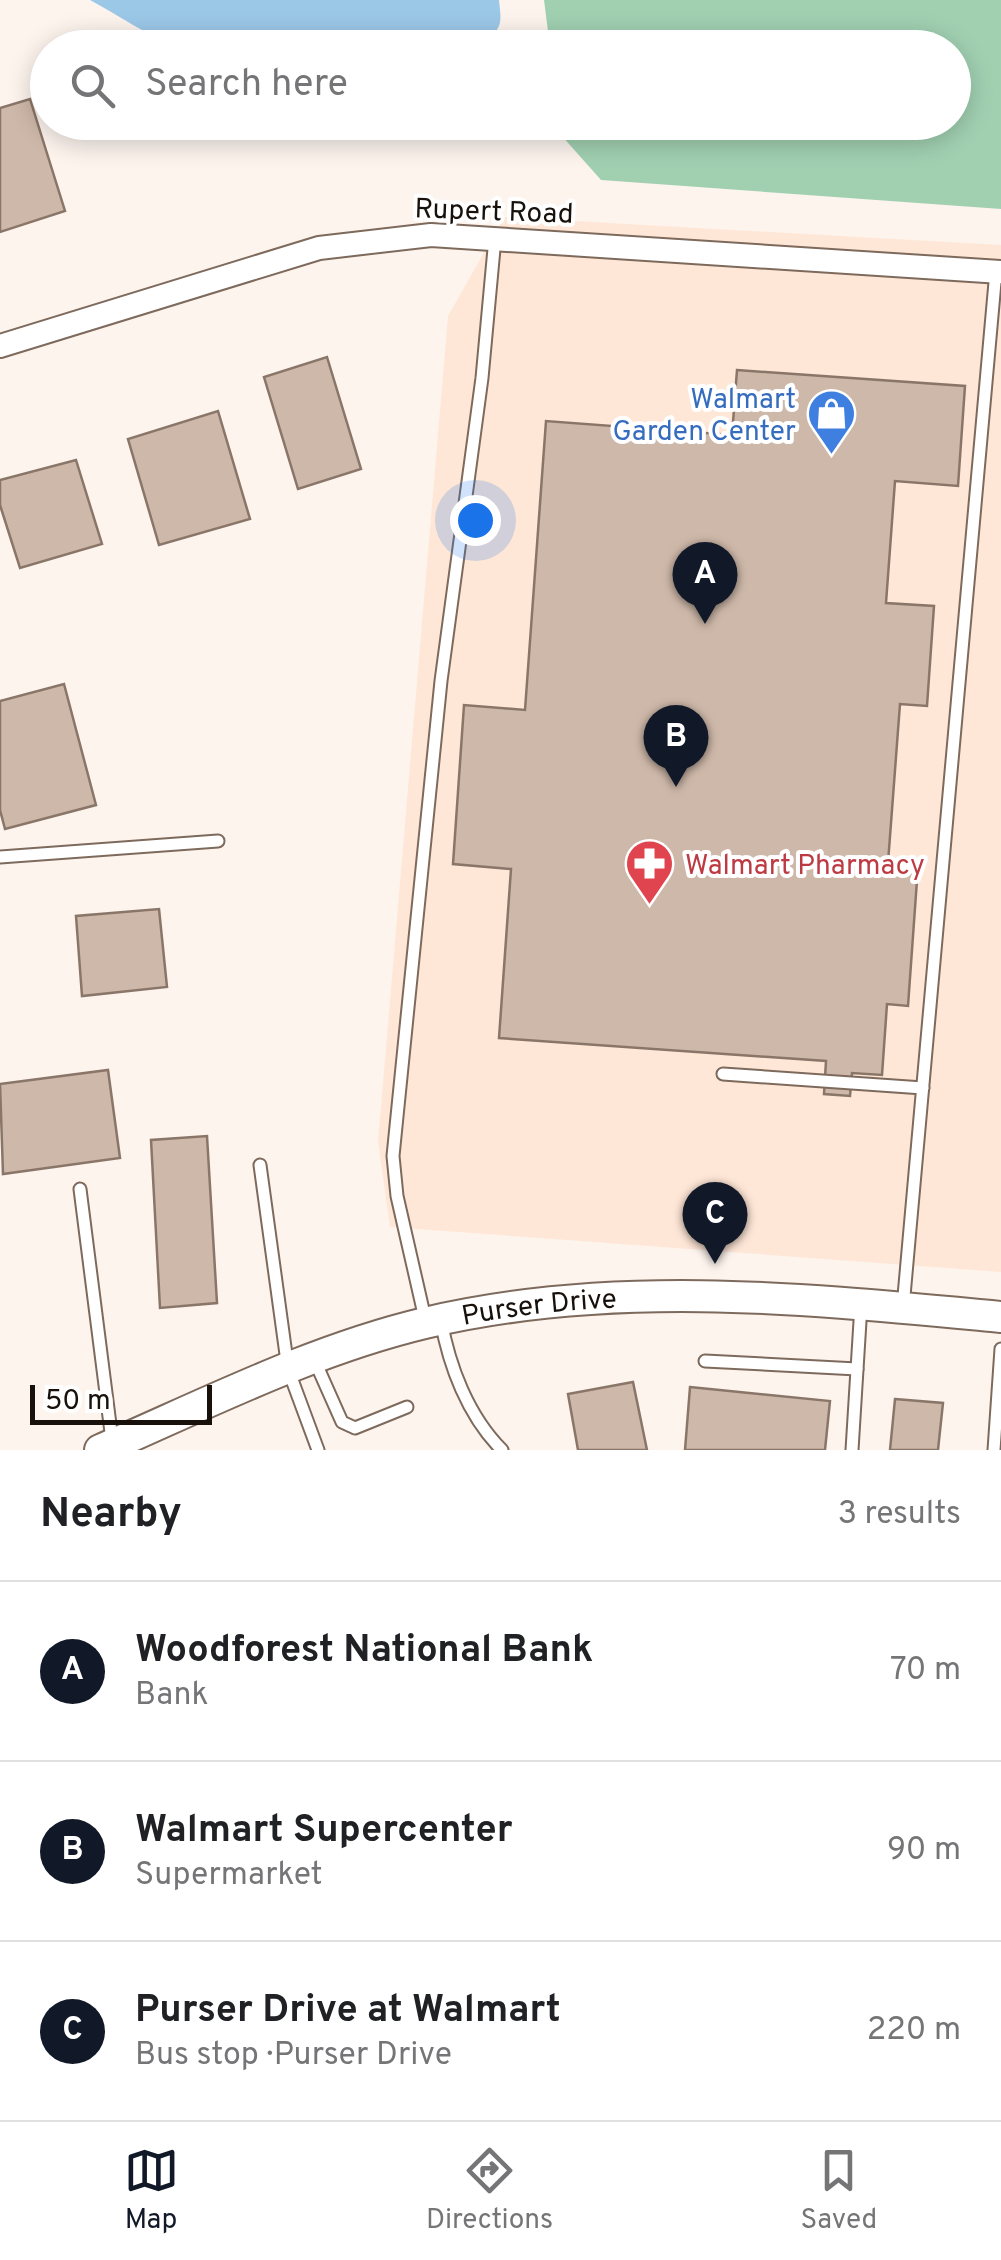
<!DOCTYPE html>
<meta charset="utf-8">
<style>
:root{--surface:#fff;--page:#f2f2f2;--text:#202124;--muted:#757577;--line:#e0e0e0;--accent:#111827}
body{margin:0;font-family:Overpass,sans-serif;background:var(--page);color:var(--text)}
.scale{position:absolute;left:30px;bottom:25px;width:182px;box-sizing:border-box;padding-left:10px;border:5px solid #17100b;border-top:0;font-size:28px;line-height:35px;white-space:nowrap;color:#17100b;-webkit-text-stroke:8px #fff;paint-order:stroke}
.you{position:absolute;left:475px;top:520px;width:35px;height:35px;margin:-25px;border:8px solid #fff;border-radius:50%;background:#1a73e8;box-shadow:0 0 0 15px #1a73e833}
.badge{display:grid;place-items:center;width:65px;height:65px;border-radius:50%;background:var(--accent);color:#fff;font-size:32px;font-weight:700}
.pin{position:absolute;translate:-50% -82px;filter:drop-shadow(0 2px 5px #0008)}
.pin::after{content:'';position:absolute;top:52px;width:35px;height:30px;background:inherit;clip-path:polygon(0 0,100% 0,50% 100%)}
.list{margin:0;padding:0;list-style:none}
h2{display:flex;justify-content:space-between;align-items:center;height:130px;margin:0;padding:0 40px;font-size:42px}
h2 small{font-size:32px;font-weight:400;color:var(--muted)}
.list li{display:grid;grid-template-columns:65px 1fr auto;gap:30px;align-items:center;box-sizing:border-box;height:180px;padding:0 40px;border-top:2px solid var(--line)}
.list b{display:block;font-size:38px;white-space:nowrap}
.list p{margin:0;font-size:32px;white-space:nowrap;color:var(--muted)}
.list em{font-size:32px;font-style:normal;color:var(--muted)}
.icon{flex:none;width:55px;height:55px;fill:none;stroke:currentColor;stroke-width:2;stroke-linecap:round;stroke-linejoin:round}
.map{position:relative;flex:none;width:1001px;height:1450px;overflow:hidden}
.search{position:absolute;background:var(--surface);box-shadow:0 5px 25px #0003;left:30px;right:30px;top:30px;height:110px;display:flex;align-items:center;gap:25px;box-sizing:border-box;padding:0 35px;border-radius:55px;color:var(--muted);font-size:38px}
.sheet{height:670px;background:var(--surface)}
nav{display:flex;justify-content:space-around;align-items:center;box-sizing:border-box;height:140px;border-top:2px solid var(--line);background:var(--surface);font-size:28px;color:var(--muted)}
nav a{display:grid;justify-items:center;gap:5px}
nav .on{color:var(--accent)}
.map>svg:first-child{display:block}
.built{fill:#ffe7d7}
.forest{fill:#a1d0b1}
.water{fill:#9cc8e8}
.building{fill:#ceb8a9;stroke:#8a7669;stroke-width:2.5}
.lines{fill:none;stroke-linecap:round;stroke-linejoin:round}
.service-casing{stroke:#7d6a5c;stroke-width:15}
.minor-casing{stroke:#7d6a5c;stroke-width:26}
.tertiary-casing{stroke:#7d6a5c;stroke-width:34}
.service{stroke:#fff;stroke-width:11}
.minor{stroke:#fff;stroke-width:22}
.tertiary{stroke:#fff;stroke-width:30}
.labels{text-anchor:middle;stroke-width:8;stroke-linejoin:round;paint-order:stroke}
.street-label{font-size:28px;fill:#17100b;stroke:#fff}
.shop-label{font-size:28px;fill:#366cbe;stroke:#fff;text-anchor:end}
.health-label{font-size:28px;fill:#be3a42;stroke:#fff;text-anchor:start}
</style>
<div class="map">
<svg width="1001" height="1450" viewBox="0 0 1001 1450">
<rect width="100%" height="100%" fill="#fdf4ee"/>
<path class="built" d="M504,217L1001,245V1272L390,1227L378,1142L448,316Z"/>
<path class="forest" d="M544,0H1001V209L601,180L561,135L559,123L954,122V48L550,47Z"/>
<path class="water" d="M90,0H499C500,13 504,26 492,35C469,54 226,52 186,48C161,45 115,13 90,0Z"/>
<g class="building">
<path d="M30,99L65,211L0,232V108Z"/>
<path d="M327,357L361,469L298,489L264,377Z"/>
<path d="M737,370L965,386L958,486L895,481L886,603L934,606L927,706L900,704L888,863L918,866L908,1006L887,1004L882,1075L852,1073L850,1096L824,1094L826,1061L499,1038L511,869L453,864L464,705L525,710L546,421L732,435Z"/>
<path d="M218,411L250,519L159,545L128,439Z"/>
<path d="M76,460L102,544L20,568L0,505V480Z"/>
<path d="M64,684L96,805L5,829L0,810V701Z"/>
<path d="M159,909L167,987L82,996L76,916Z"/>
<path d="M108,1070L120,1158L3,1174L0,1084Z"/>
<path d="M207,1136L217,1303L160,1308L151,1140Z"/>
<path d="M633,1382L647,1450H578L568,1394Z"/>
<path d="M690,1387L830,1401L825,1450H685Z"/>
<path d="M895,1399L943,1403L938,1450H890Z"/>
</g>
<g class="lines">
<defs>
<g id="service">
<path d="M0,857L218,841"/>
<path d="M723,1074L923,1088"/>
<path d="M260,1165L288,1369L318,1450"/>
<path d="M80,1189L112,1440"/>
<path d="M903,1307L996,271"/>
<path d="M441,1320C449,1366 468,1416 502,1450"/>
<path d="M426,1323L397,1196L393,1156L441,681L482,378L495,238"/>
<path d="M314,1359L342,1422L355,1428L407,1407"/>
<path d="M705,1361L857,1369"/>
<path d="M852,1450L861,1305"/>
<path d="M994,1450L1001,1349"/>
</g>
<path id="minor" d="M0,346L319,248L431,235L1001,272"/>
<g id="tertiary">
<path id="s1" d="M100,1450C206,1404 312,1350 425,1323C615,1278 810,1299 1001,1317"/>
</g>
</defs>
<use href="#service" class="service-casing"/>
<use href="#minor" class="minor-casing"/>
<use href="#tertiary" class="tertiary-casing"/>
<use href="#service" class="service"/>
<use href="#minor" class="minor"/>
<use href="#tertiary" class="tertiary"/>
</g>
<defs>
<symbol id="shop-pin" viewBox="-11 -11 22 30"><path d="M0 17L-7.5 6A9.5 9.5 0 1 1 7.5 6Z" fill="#3f7fe0" stroke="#fff"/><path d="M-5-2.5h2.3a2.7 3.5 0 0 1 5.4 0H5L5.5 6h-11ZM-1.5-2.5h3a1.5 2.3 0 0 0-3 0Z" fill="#fff"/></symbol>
<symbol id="pharmacy-pin" viewBox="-11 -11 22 30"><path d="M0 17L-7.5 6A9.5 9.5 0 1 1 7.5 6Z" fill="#e0444e" stroke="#fff"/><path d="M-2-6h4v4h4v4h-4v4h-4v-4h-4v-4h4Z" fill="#fff"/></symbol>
</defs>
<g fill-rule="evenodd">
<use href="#shop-pin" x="804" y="386" width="55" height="75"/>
<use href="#pharmacy-pin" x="622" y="836" width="55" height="75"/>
</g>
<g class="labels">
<g class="street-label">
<text transform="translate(494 210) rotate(2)" y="10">Rupert Road</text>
<text dy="10" stroke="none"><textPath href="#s1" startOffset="465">Purser Drive</textPath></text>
</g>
<g class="shop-label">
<text x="796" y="408">Walmart<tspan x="796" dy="32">Garden Center</tspan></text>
</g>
<g class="health-label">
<text x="685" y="874">Walmart Pharmacy</text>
</g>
</g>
</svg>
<div class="scale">50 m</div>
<div class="you"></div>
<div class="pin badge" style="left:705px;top:624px">A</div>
<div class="pin badge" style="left:676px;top:787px">B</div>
<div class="pin badge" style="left:715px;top:1264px">C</div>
<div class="search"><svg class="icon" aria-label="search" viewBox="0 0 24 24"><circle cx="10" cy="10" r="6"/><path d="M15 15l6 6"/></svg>Search here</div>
</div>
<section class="sheet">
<h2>Nearby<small>3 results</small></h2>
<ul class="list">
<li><span class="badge">A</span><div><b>Woodforest National Bank</b><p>Bank</p></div><em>70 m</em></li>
<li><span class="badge">B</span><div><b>Walmart Supercenter</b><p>Supermarket</p></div><em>90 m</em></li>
<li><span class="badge">C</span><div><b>Purser Drive at Walmart</b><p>Bus stop · Purser Drive</p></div><em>220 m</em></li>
</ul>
</section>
<nav>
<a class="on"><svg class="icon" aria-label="map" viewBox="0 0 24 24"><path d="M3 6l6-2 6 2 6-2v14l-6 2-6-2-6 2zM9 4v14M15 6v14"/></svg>Map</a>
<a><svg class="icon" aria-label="directions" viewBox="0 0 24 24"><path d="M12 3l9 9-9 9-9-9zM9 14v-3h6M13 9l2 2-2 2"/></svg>Directions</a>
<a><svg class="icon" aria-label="saved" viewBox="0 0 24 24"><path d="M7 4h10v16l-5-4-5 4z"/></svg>Saved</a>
</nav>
